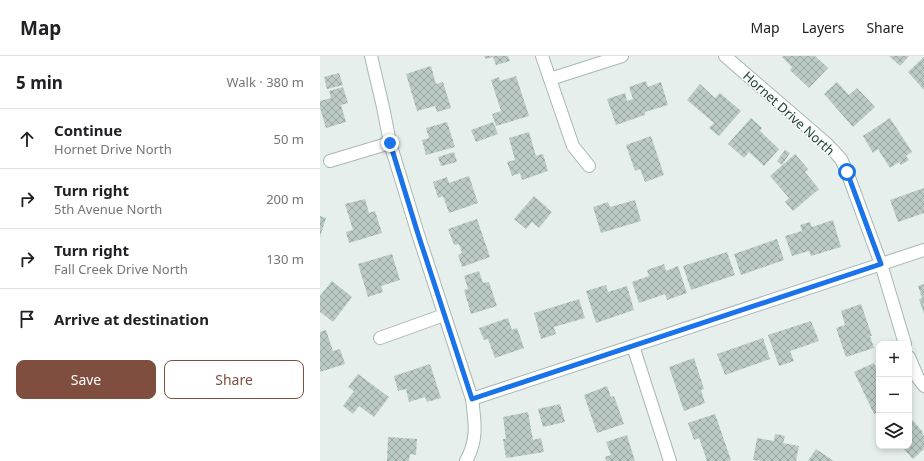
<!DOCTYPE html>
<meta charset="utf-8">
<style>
:root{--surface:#fff;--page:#f2f2f2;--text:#202124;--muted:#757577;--line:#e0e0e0;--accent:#7f4e3f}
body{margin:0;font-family:"Noto Sans",sans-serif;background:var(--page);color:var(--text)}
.controls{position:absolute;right:12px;bottom:12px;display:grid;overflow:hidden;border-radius:8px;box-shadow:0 2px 6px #0003}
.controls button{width:36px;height:36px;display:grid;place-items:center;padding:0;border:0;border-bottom:1px solid var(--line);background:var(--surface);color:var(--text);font:20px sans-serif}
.stop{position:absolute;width:12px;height:12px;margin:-9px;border:3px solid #1a73e8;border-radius:50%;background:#fff}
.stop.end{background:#1a73e8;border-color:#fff;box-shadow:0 1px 4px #0008}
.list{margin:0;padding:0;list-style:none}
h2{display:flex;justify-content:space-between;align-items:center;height:52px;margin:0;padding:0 16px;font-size:17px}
h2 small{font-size:13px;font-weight:400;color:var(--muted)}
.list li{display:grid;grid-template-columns:26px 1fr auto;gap:12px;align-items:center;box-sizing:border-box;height:60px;padding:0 16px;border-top:1px solid var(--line)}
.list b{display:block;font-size:15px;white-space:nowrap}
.list p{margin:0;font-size:13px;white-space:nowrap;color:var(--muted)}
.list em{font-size:13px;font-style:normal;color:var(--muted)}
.actions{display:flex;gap:8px;padding:12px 16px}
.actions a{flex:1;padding:9px 0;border:1px solid var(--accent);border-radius:8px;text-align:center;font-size:14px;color:var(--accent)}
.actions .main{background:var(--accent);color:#fff}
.icon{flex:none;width:22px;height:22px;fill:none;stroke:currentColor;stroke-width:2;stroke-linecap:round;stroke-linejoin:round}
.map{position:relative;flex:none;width:604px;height:405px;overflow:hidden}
header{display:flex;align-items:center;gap:24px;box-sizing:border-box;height:56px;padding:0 20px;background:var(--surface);border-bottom:1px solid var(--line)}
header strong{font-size:19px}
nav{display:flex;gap:22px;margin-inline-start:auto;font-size:14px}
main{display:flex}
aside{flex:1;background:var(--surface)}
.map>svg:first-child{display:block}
.building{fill:url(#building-cross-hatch)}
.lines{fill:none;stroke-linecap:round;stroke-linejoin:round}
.minor-casing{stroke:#a8b8b2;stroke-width:14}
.minor{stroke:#fff;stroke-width:12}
.route{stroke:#1a73e8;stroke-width:5}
.labels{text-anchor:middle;stroke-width:3;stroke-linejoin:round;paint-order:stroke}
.street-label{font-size:13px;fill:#24423a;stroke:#f7fbf9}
</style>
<header>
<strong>Map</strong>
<nav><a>Map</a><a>Layers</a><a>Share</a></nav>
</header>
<main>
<aside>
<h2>5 min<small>Walk · 380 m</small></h2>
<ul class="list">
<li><svg class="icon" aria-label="ahead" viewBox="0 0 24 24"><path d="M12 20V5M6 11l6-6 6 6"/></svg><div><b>Continue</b><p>Hornet Drive North</p></div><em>50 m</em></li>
<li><svg class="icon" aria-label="right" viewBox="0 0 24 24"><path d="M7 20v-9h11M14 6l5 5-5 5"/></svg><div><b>Turn right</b><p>5th Avenue North</p></div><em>200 m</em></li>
<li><svg class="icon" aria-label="right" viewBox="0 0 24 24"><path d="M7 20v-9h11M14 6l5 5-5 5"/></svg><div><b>Turn right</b><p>Fall Creek Drive North</p></div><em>130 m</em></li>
<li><svg class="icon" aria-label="arrive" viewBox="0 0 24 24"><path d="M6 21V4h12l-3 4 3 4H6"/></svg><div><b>Arrive at destination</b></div></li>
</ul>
<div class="actions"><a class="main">Save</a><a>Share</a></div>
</aside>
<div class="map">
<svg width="604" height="405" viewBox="0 0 604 405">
<defs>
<pattern id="building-cross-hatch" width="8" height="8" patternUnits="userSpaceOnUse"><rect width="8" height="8" fill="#bbcac4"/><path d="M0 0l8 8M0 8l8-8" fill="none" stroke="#98a6a0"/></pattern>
</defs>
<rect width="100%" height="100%" fill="#e6efeb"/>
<g class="building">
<path d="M164,0H188L190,5L176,9L173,1L166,3Z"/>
<path d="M464,0H495L508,12L489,32L470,14L472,11L462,1Z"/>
<path d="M569,0H589L580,10Z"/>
<path d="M604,1V34L588,16Z"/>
<path d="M111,10L116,28L123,26L131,52L117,56L115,50L97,55L86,18Z"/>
<path d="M19,17L23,29L7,33L4,21Z"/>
<path d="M196,20L209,60L176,70L172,58L181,55L171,24L179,21L180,25Z"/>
<path d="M326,25L328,31L341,26L348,49L325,56V59L296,69L287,43L305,37L307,45L313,43L309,31Z"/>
<path d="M517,26L529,39L537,32L555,51L533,71L504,38Z"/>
<path d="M380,28L395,42L400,37L421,55L399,80L389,72L394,67L367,44Z"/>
<path d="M23,31L28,47L21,49L26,66L6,72L0,52V45L11,42L9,35Z"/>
<path d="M431,62L442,72L440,75L459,93L444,110L429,96L424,102L408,88Z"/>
<path d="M570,62L592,96L586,100L589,104L581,109L579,106L570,112L558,93L553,97L543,80Z"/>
<path d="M127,66L135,91L106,99L102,84L109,82L106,72Z"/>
<path d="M173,66L178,78L156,86L151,74Z"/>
<path d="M209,76L216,100L223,98L228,115L202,124L200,117L192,120L187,106L195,104L189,82Z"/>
<path d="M331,80L344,119L325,126L320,113L315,115L306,89Z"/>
<path d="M465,94L470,97L462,109L457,105Z"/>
<path d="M134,96L137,106L121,110L118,101Z"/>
<path d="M475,98L488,113L485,116L499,133L473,155L465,146L469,142L450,120Z"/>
<path d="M149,120L158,147L129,157L123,140L118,142L113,126L127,121L129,127Z"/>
<path d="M604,132V157L578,166L570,144Z"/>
<path d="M214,140L232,156L219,172L212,166L206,173L194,163Z"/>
<path d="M45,143L49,157L55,155L62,177L29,187L26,176L33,174L25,148Z"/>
<path d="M315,144L321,165L281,177L273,151L288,146L290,151Z"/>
<path d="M0,160L6,162L0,181Z"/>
<path d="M157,163L170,201L142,211L138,199L142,197L139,188L134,189L128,173Z"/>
<path d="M513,164L521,191L491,200L489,195L472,200L465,180L482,175L480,169L490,166L492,171Z"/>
<path d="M457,183L464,204L421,219L414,198Z"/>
<path d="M407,196L415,219L371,234L363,210Z"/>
<path d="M72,198L80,224L61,230L63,236L48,241L38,208Z"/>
<path d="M344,208L346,215L358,210L367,237L347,244L345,238L319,247L312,226L329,220L327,214Z"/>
<path d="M159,215L163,227L169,226L177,250L151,258L144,234L148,233L144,220Z"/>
<path d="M12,225L32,241L13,266L0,256V240Z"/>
<path d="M604,228V258L599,243L602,242L598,230Z"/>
<path d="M286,229L288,236L307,230L314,254L276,267L266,235Z"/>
<path d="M259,243L265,262L234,271L236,278L221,283L214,257Z"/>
<path d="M541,248L552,280H550L554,292L526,301L516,272L525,269L521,255Z"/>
<path d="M188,262L192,274L197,272L204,292L175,302L168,283L164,284L159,272Z"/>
<path d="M491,265L499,285L470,295L474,305L459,310L448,279Z"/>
<path d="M6,274L13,295L20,293L25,308L0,316V276Z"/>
<path d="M443,282L450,303L405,319L397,298Z"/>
<path d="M374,302L384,333L381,334L385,347L364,355L349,311Z"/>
<path d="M554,307L559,317V356L554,358L534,316Z"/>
<path d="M110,308L121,342L107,346L105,341L89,346L86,333L78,335L74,320Z"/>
<path d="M38,318L69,341L54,361L39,350L33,358L23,350L34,335L28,331Z"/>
<path d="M287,330L291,341L294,340L304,368L277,377L264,339Z"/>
<path d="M240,348L245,366L223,371L218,353Z"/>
<path d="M208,356L213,384L221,382L224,396L186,402L183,383H186L183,361Z"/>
<path d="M395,358L411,404L408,405H387L379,382L374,384L368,367Z"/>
<path d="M589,360L603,376L602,378L604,380V393L593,403L581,390H589Z"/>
<path d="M455,378L465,380L463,387L479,390L476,405H441L433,404L437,382L454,385Z"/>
<path d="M307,379L315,405H286L285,401L291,399L286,386Z"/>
<path d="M68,381L97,383L96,399L90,398L89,405H67Z"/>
<path d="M496,393L514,405H488Z"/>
</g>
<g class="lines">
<defs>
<g id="minor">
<path d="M51,0L63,51L70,87L98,178L152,343C155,366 158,384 146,405"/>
<path d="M222,0L253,90L269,110"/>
<path d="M405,0L507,88L521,103L527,116L561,208L585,288"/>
<path d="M230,23L302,0"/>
<path d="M10,105L70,87"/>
<path d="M60,282L124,259"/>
<path d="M313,290L350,405"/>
<path d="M589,301L598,322L604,330"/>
<path d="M152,343L604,194"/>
</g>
</defs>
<use href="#minor" class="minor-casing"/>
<use href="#minor" class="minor"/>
</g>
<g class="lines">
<path class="route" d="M70,87L98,178L152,343L561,208L527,116"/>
</g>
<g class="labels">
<g class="street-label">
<text transform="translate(469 57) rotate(42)" y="5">Hornet Drive North</text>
</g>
</g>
</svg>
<div class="controls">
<button>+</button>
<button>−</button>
<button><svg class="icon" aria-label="layers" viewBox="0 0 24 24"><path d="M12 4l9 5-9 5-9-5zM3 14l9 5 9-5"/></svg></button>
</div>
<div class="stop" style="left:527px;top:116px"></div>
<div class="stop end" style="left:70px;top:87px"></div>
</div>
</main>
